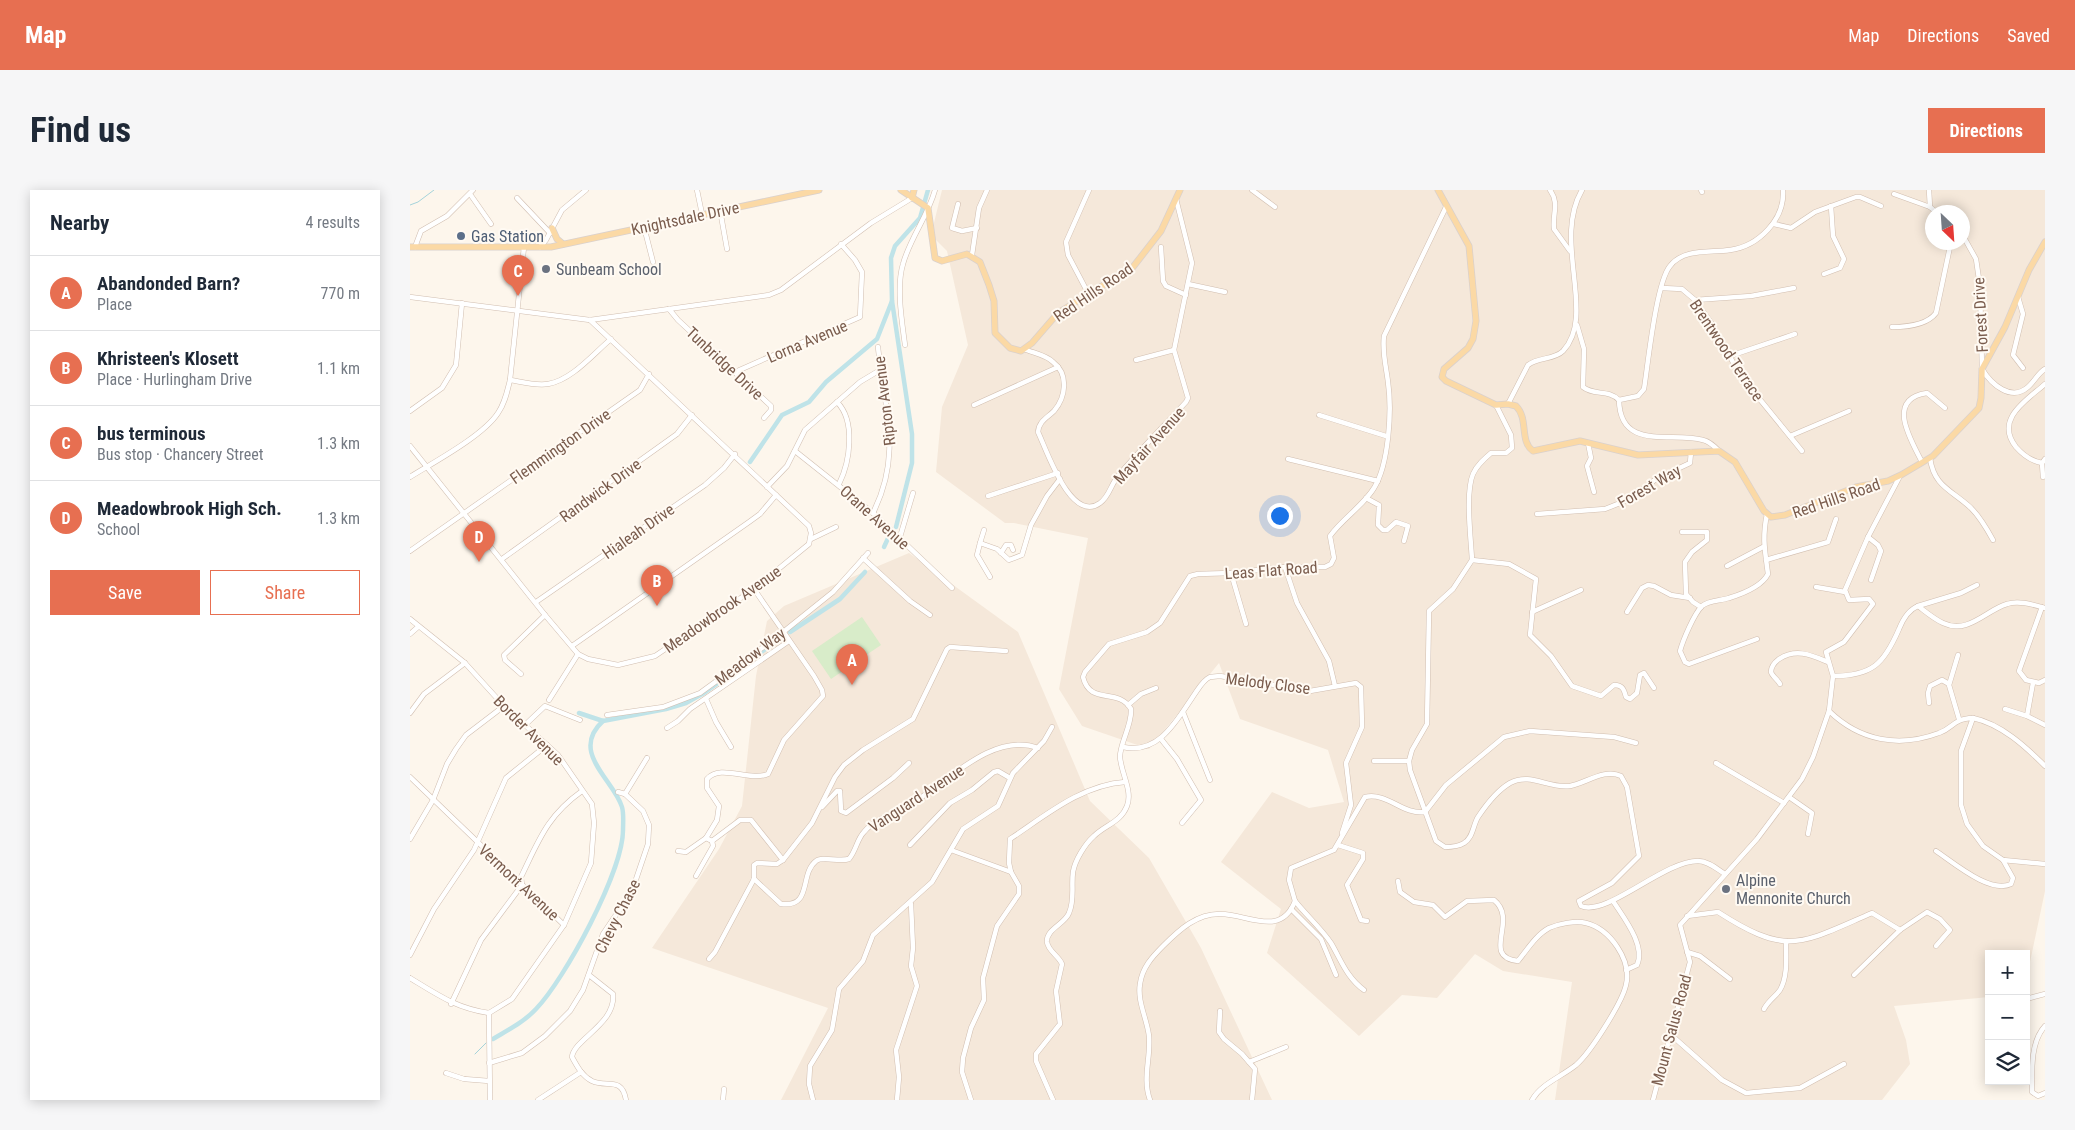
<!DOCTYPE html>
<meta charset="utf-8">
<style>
:root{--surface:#fff;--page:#f6f6f7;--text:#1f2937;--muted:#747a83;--line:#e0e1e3;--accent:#e76f51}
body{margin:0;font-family:"Roboto Condensed",sans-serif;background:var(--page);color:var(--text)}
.controls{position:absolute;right:15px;bottom:15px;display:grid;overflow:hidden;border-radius:0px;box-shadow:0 2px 12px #0003}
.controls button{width:45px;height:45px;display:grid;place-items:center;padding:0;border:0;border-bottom:1px solid var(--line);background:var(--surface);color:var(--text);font:25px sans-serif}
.compass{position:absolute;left:1515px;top:15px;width:45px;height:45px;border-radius:50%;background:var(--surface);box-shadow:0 2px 12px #0003;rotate:155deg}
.you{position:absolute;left:869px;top:325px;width:18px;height:18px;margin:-12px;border:4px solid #fff;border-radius:50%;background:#1a73e8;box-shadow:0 0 0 8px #1a73e833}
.badge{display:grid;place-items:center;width:32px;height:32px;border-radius:50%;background:var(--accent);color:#fff;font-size:16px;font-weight:700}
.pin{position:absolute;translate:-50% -41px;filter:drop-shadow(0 1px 2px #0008)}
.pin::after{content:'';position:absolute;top:26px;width:18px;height:15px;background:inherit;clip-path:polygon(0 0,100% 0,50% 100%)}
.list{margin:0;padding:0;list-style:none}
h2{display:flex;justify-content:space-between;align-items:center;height:65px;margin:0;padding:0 20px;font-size:21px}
h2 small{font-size:16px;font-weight:400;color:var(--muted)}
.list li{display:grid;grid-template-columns:32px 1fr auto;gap:15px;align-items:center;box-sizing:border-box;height:75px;padding:0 20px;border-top:1px solid var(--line)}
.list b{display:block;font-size:19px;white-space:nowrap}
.list p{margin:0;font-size:16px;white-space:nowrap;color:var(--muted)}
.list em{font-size:16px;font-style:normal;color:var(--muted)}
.actions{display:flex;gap:10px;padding:15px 20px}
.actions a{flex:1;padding:11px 0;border:1px solid var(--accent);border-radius:0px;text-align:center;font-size:18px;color:var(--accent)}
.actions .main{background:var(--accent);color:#fff}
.icon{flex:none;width:28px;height:28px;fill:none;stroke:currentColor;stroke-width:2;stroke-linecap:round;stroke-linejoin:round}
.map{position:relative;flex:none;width:1635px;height:910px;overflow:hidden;border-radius:0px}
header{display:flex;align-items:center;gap:30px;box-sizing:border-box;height:70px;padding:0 25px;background:var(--accent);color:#fff}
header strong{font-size:24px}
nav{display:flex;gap:28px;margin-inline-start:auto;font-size:18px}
.intro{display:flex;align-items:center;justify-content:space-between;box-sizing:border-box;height:120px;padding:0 30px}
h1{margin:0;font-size:35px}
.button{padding:12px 22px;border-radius:0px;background:var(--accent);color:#fff;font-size:18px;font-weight:700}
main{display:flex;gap:30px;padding:0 30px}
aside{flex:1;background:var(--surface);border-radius:0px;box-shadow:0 2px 12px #0003}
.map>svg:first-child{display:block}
.residential{fill:#f5e8da;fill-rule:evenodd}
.green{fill:#d8ecc9}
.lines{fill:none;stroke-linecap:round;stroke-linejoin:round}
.stream{stroke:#a5d3da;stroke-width:1}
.canal{stroke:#bfe3e8;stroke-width:4.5}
.minor-casing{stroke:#d1beb0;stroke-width:5.5}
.major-casing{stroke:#dad1cd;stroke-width:7}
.minor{stroke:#fff;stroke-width:4.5}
.major{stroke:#fbd9a5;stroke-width:5.5}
.service-dot{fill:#5c6f8a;stroke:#fffaf3;stroke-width:2}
.worship-dot{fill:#6b7280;stroke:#fffaf3;stroke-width:2}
.labels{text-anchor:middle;stroke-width:4;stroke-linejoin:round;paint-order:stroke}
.street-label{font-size:16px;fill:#7a5c4d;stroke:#fffaf3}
.service-label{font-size:16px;fill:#4e5e75;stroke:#fffaf3;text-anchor:start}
.worship-label{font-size:16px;fill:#5b616d;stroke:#fffaf3;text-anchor:start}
</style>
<header>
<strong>Map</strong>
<nav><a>Map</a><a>Directions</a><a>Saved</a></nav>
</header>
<div class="intro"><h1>Find us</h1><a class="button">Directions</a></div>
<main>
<aside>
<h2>Nearby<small>4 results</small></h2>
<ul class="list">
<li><span class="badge">A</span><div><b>Abandonded Barn?</b><p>Place</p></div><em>770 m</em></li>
<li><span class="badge">B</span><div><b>Khristeen's Klosett</b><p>Place · Hurlingham Drive</p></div><em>1.1 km</em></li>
<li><span class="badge">C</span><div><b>bus terminous</b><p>Bus stop · Chancery Street</p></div><em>1.3 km</em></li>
<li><span class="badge">D</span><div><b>Meadowbrook High Sch.</b><p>School</p></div><em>1.3 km</em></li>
</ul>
<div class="actions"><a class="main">Save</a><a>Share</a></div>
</aside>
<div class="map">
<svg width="1635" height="910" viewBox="0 0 1635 910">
<rect width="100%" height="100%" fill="#fdf6ec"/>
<g class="residential">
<path d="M532,0H1635V701L1616,791V764H1579V807L1484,816L1496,850L1500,874L1472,910H1145L1162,792L1093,781L1065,764L1027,808L992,805L949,846L857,763L871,719L811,672L862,602L899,618L934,612L918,560L830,529L809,473L739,559L672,536L649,499L678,348L604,333H595L526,282L532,217L558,155L537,61L521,45ZM1522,22H1552V52H1522Z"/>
<path d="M499,363L608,442L680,611L739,668L791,758L862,910H371L418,818L242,758L309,659L332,616L346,486L357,431L374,416Z"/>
</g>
<path class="green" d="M452,427L471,455L421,489L402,461Z"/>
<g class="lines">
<g class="stream">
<path d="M0,15L8,12L24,0"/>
<path d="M65,864L76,853"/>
</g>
<g class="canal">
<path d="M340,272L372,225L399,212L416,192L467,149L482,111"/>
<path d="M486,337L502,273V244L482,111L481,68L485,56L510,28L518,0"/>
<path d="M474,357L480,344"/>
<path d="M380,442L430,409L455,382"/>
<path d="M169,523L193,531L256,519L276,513L294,503L372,447"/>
<path d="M83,849C98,840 114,832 126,819C155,789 213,681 213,640C213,633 214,624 212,617C204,590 159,562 193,531"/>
</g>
<defs>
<g id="minor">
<path d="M287,0L292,24"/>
<path d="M842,0L865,17"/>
<path d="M1140,0C1150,14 1142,24 1144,39L1160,61"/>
<path d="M1291,0L1292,2"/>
<path d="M1519,0L1520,17L1526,22"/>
<path d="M60,4L81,34"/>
<path d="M1484,4L1520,17"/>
<path d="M107,8L140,43"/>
<path d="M548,14L542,38L552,41L567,38"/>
<path d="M310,20L317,59"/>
<path d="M1364,34L1381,38L1405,22L1446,7H1450L1471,16"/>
<path d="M234,37L243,72"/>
<path d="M1552,44L1566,69L1570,96L1572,179C1581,194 1601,212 1618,197C1625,191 1628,183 1635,179"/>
<path d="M5,57L11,41L37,26L63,0"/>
<path d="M130,57L136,50L152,20L176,0"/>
<path d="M751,57L753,91L756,96L776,105"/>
<path d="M562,65L569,18L577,0"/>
<path d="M1414,84L1430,78L1434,69L1423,46L1421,16"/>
<path d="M778,94L815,102"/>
<path d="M1252,98L1272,99L1285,110L1302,134L1330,185L1392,261"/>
<path d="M678,103L658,65L656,52L679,0"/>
<path d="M0,107L180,130L359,105L371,100L461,33L502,8"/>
<path d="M1608,107L1613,124L1603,165L1613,178"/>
<path d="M1285,110L1341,106L1384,98"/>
<path d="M259,119L268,130L361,216V220L354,228"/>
<path d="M1167,135L1174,159L1173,197C1184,206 1198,199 1209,210"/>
<path d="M1482,137C1496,137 1517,135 1526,123L1541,52"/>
<path d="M495,155C492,132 486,97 493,74C500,48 518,26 525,0"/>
<path d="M614,159C623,163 636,165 643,172C659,184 656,207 644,221C637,228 629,231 628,242C637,261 661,334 690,313C700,306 701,293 709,285C730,260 754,236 776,212L778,208L764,160L782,73L766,9"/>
<path d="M1320,166L1385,144"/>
<path d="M726,170L764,160"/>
<path d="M325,182L450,127L452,82L445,70L431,54"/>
<path d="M100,190C112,192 126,196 138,194C162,190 183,164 201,149"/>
<path d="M1635,194C1617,210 1584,229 1606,257C1613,265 1621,271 1632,273L1635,269"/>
<path d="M1209,210L1228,206L1234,199C1238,174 1246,93 1260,76C1274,58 1300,63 1320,60C1349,56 1375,29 1373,0"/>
<path d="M1209,210C1210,262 1262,241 1293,250C1299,251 1304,256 1309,261"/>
<path d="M427,212C446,231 440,272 429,294"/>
<path d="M1098,214L1118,175C1128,167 1144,170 1153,161C1187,125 1142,51 1172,0"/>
<path d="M564,215L648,177"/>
<path d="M1086,215L1101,245L1102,258L1096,263H1081C1074,269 1067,275 1063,284C1055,303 1061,349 1062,370L1043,399L1019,421L1017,534L1002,560L999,571L1000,580L1026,651L1035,657C1041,657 1048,657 1054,653C1063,648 1063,635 1068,627C1076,615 1088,600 1100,593C1121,582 1138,599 1160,596C1176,593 1195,578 1211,586L1217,597L1229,666L1202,693L1169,711L1171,716C1197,727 1253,671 1288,671C1298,671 1307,679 1315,684"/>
<path d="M0,221L32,198L46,175L52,113"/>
<path d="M909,225L976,246"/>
<path d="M1380,246L1439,221"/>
<path d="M1178,253L1181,268L1177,276L1184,302"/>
<path d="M0,256L135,425L168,464L178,469L208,475L245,466L344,399L399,354L401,343L399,336L180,130"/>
<path d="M385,261L463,323L542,398"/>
<path d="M1520,268C1524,297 1542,300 1561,318C1570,327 1577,339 1583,350"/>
<path d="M878,269L968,291"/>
<path d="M1512,272C1501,250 1475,209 1517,203L1535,218"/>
<path d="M1632,273L1633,287"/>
<path d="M0,287C24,272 73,246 88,223C95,213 97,202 100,190L114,57"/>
<path d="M357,297L377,276L395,240L450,192L470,180"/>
<path d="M578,306L648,283"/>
<path d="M956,308L969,315L968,335L973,340H977L986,332L998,336L994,351"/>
<path d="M463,323C493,263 474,219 468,157"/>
<path d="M1127,324L1195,319L1220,309L1246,289L1280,273L1281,262"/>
<path d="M574,340L570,353L587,359L599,370L612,365L621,335L637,306L650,289"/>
<path d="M1272,342H1297V350L1282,362L1275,372L1276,404L1283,412L1291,417"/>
<path d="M490,347L503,303"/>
<path d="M1458,347L1468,355L1471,361L1461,390"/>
<path d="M401,349L426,337"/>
<path d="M570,353L567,365L580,387"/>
<path d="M0,361L230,200L239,184"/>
<path d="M591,363L596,355H601L603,360"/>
<path d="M453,368L500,411L520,425"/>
<path d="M92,369L267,244L282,225"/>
<path d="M1062,370L1099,374L1126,389L1120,445L1141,466L1162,496L1191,506L1204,495C1213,495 1214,500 1216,507L1220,509L1227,503L1230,485L1234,483L1244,498"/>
<path d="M1356,370L1418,352L1426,329"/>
<path d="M1317,376L1353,357"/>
<path d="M875,377L887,413L919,471L925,496"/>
<path d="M821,383L836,434"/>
<path d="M1406,397L1435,402"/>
<path d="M126,412L295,295L314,278L325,264"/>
<path d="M1508,416L1551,403L1567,395"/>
<path d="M1632,417L1609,481L1616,490L1629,493L1635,490"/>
<path d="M1122,422L1171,400"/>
<path d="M1217,422L1232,398L1238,395L1244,396L1261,405L1280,408"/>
<path d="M0,429L55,473L94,516L148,565L182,614L184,633L181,673L154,735L102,809L79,823"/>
<path d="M0,444L8,437"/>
<path d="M1347,449L1279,474L1275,472L1270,461C1273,450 1284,424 1292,416C1299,410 1310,411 1319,408C1332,404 1352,396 1358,384C1355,361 1352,348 1357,324"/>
<path d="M162,456L339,332L350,324L366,305"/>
<path d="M1548,465L1539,495L1549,529"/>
<path d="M111,484L95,470L94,465L135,425"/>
<path d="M1423,486C1462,486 1474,474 1489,439C1493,429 1498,420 1508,416C1516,422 1524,429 1533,433C1558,445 1576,420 1597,414C1609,410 1624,415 1635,418"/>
<path d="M1370,494C1368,490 1362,486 1361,482C1361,476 1365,472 1369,469C1386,458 1401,465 1418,472"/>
<path d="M296,509L306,532L321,557"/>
<path d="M139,510L168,464"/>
<path d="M1519,513L1518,503L1520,496L1532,490L1539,494"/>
<path d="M718,515L731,504L746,498"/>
<path d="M1595,519L1617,526L1635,535"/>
<path d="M1419,521C1450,551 1489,558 1529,543C1544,538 1542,529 1563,528L1551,561V615L1557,634L1573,656L1593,670L1635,674"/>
<path d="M773,522L800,590"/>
<path d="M0,523L14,504L55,473"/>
<path d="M197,525L253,517L290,503L367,447L423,402L458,363"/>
<path d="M1617,526L1623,493"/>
<path d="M1563,528C1591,534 1615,556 1635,576"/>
<path d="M115,535L135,516L170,530"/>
<path d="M257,538L268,531L280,519L379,451"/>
<path d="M751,549L767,569L791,610L772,633"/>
<path d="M713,557C749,565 767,530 784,505C789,498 793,490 800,487L810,486L900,501L946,493L951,497L952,537L936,573L941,615L932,643"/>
<path d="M964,571H999"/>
<path d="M1306,573L1374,613"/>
<path d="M0,587L154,735"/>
<path d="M215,604L237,568"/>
<path d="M1379,607L1402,623L1398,644"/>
<path d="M412,617L427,601H430L431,621L436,623L483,588L499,573"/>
<path d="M0,649L23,610L37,574L46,559L56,545L94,516"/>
<path d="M302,651L296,648L307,630L309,616L297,598V589C310,573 340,592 358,584L374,550L413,506L412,500L404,486L344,399"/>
<path d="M302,651L330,630H341L373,670L367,674L347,673L344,675V689"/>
<path d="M500,655L540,613L562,600L584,582L588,581L600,588"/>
<path d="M928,655L953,663V669L937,695L951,730L957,731"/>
<path d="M541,660L601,682"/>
<path d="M268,661L276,662L296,648"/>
<path d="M1526,661C1544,673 1580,704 1601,694L1603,688L1593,670"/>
<path d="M373,670L402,633L425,587L434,575L453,560L503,529L537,459L540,457L596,461"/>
<path d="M286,686L303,656L302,651"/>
<path d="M344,689L371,714C403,718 389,684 406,671C412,666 429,672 439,669C446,661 447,649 454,642C465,628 486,623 500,615C536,593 583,541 628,558"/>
<path d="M988,691L990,702L1004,712L1023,715L1035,727L1057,711L1084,710C1109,730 1070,767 1108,771C1117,760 1126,745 1139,738C1148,734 1166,730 1176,733C1200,739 1222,770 1216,795C1212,813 1180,863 1166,875C1151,887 1131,894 1122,910"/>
<path d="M885,711C896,725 911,738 921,753C931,770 937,788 954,800"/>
<path d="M1203,711C1213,727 1236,755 1227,775L1216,780"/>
<path d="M881,719L911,749L926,785"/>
<path d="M1277,726L1308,722C1378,767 1390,754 1462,723L1490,740"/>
<path d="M1277,762L1290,766L1320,789"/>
<path d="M0,765L24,719L64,660L96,588L137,555"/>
<path d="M299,769L305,762L344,689"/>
<path d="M179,785L203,804C206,834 164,849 162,867C167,876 172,886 182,891C197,898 212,886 216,910"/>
<path d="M1444,785L1490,740L1517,722L1530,729L1540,740L1526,756"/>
<path d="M0,788C28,805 46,818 79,823"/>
<path d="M1616,809L1635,804"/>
<path d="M41,814L71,750L112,695L111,687C129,650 137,626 172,601"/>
<path d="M1354,819C1358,811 1365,807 1370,800C1378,786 1376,767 1376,751"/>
<path d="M810,821L809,842L814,849L832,864L845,879L842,910"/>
<path d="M79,823L80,910"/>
<path d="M1635,836C1620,852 1622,882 1622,902L1628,906L1635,903"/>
<path d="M1260,844L1312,890L1336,903L1390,898L1434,874"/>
<path d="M839,872L876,857"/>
<path d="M79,873L112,863L135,846L160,821L173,800L193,744L222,701L238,654L239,635L233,621L215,604L208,602"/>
<path d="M36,883L54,889L79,891"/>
<path d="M128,910L171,882"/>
<path d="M313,910L314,899"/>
<path d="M403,910L399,894L400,876L422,840L429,799L453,771L463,745L522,692L553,639L588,616L603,583L634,551L642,537"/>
<path d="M487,910L489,887L486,860L507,796L501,776L503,758L501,714"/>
<path d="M561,910L552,882L553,868L561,838L574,810L573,788L587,736L609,704V696L601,682L599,673L600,649C635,626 671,595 715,592"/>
<path d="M643,910L626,871V864L650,834L646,801L652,774C649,766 638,761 637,752C636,739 655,734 659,723C665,709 661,696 663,682C665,670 675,654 684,646C695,635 711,632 717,616C723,601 711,583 710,567C710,552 722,536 721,519C708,497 680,516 673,487L675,482L699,454L737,442L750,433L780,386L788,384L821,383L875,377H915L921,374L924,368L920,346C932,329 954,315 964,298C979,274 982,220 978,192C976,176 972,162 974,146L1036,17"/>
<path d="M740,910C732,888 741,868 739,846C737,829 727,811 730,794C732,778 742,767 753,756C769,740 787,723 811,724C837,724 871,748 885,711L879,690L881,678L924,660L955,607C978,602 992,625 1015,622L1036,595L1094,547L1120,541L1204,547L1226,553"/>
<path d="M1243,910L1280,772L1270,735L1347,649L1392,589L1403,567L1419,521L1423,486L1416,462L1434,452L1463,414L1459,409L1439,410L1435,400L1458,347L1490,286"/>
</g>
<g id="major">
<path d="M491,0L518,18L525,68L532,71L557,64L570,72L579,95L584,111L585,143L600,158L611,161L622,153L648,123L723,77L751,41L770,0"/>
<path d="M1028,0L1059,56L1066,131L1063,149L1058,158L1034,179L1032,187L1036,191L1086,215L1098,214L1106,216C1119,229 1109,251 1123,261L1170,251L1228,265L1309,261L1325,272L1354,321L1361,327L1375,325L1446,297L1478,291L1491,285L1523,266L1569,218L1571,208L1572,179L1595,137L1619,80L1635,52"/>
<path d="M502,8L504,0"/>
<path d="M142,38L147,49L153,54"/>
<path d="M0,57H141L409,0"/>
</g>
</defs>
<use href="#minor" class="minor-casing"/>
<use href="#major" class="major-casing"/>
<use href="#minor" class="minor"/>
<use href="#major" class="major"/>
</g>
<circle class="service-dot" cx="51" cy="46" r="5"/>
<g class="worship-dot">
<circle cx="136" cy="79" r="5"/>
<circle cx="1316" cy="699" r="5"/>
</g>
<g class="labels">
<g class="street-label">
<text transform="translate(275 28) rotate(-12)" y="6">Knightsdale Drive</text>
<text transform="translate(683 102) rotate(-34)" y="6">Red Hills Road</text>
<text transform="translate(1570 125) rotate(-93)" y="6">Forest Drive</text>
<text transform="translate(397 151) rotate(-23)" y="6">Lorna Avenue</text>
<text transform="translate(1317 160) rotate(56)" y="6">Brentwood Terrace</text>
<text transform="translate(315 173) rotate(43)" y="6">Tunbridge Drive</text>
<text transform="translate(474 211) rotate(-97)" y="6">Ripton Avenue</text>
<text transform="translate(739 255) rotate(-48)" y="6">Mayfair Avenue</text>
<text transform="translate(150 256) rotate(-35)" y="6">Flemmington Drive</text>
<text transform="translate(1239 296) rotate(-30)" y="6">Forest Way</text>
<text transform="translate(190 300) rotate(-36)" y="6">Randwick Drive</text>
<text transform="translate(1426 308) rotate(-19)" y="6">Red Hills Road</text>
<text transform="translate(465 327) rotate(42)" y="6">Orane Avenue</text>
<text transform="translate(228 341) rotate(-35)" y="6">Hialeah Drive</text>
<text transform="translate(861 380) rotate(-4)" y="6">Leas Flat Road</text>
<text transform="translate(312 419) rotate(-35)" y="6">Meadowbrook Avenue</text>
<text transform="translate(340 466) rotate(-37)" y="6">Meadow Way</text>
<text transform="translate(858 493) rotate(7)" y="6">Melody Close</text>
<text transform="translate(119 540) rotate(45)" y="6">Border Avenue</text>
<text transform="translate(506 608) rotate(-33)" y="6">Vanguard Avenue</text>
<text transform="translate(109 692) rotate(43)" y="6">Vermont Avenue</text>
<text transform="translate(207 726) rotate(-63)" y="6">Chevy Chase</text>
<text transform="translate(1261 840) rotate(-75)" y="6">Mount Salus Road</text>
</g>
<g class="service-label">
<text x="61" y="52">Gas Station</text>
</g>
<g class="worship-label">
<text x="146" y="85">Sunbeam School</text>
<text x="1326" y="696">Alpine<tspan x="1326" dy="18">Mennonite Church</tspan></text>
</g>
</g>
</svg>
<div class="controls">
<button>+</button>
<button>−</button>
<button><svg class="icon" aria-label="layers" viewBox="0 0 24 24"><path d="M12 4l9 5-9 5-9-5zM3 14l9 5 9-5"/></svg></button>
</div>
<svg class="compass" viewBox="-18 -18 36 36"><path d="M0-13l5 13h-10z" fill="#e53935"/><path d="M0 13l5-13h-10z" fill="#747a83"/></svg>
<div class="you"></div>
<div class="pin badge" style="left:442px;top:495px">A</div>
<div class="pin badge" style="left:247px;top:416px">B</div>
<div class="pin badge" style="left:108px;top:106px">C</div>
<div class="pin badge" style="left:69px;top:372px">D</div>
</div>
</main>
